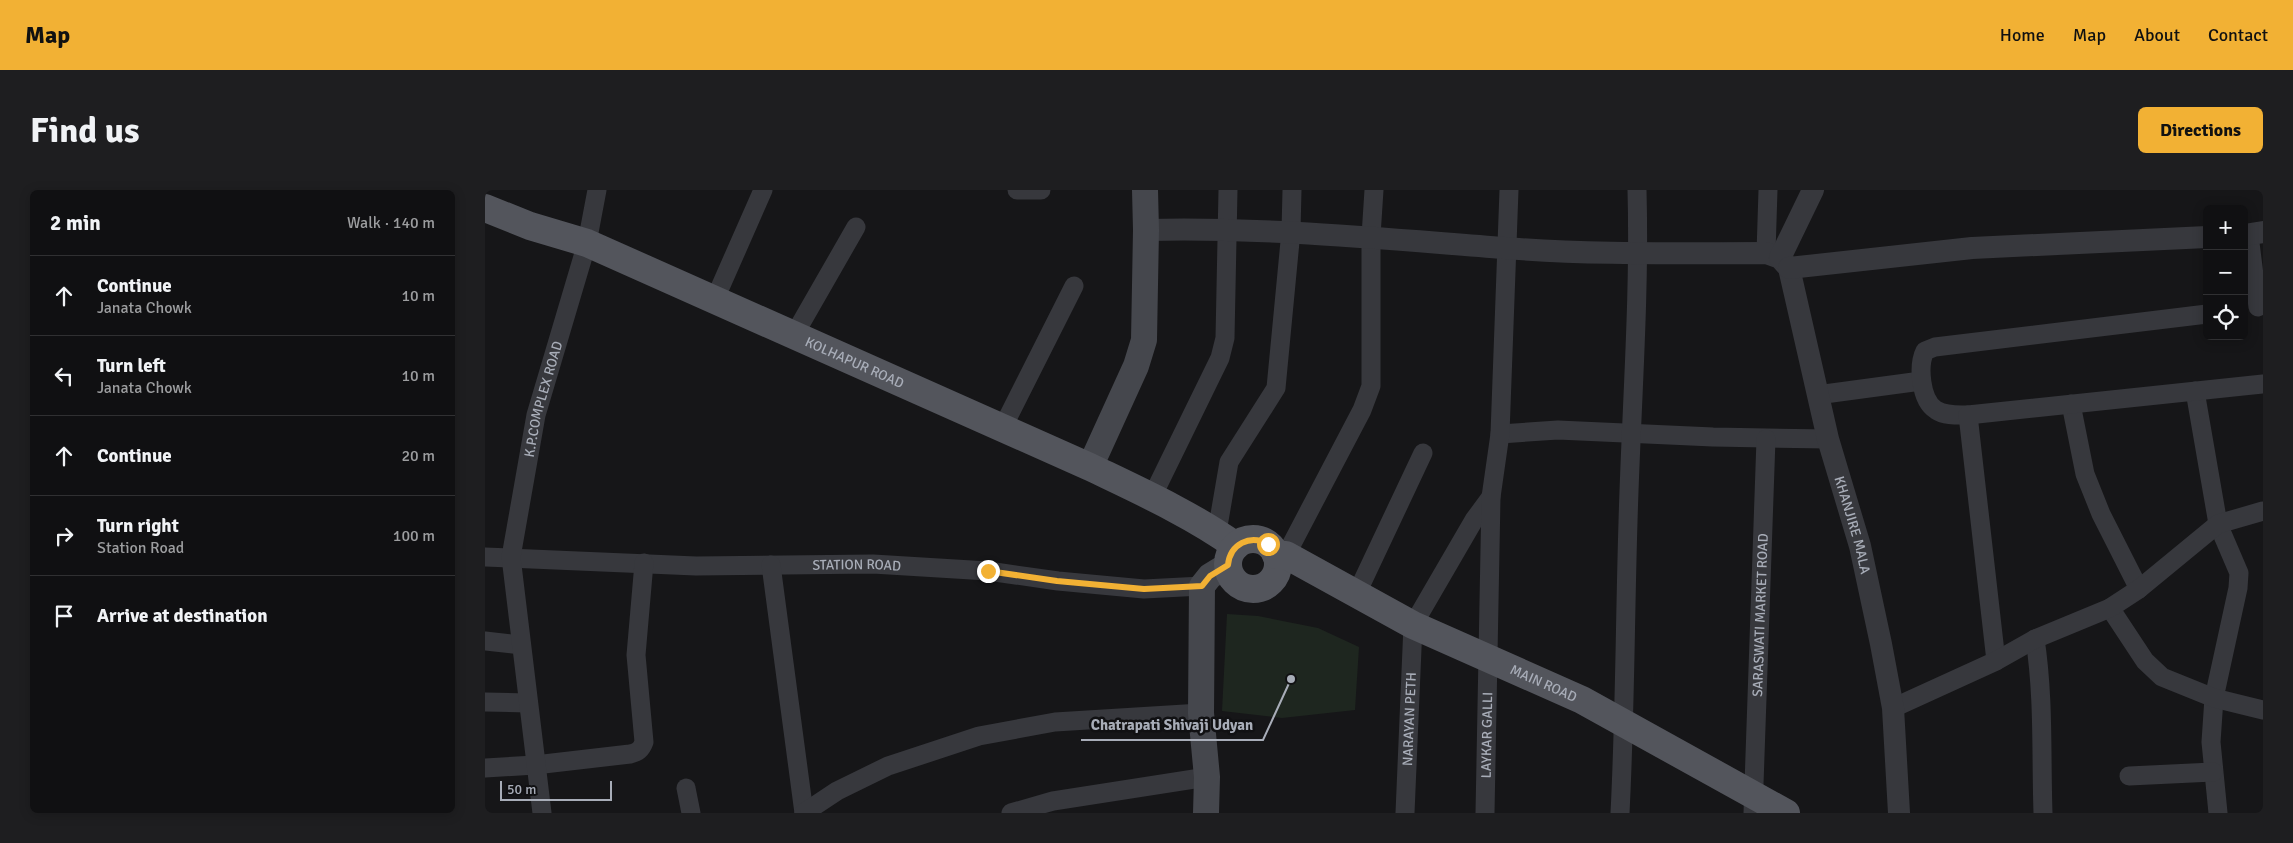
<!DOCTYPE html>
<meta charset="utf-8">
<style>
:root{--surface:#101012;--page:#1e1e20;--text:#f1f3f6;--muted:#9c9d9f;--line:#303032;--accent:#f2b134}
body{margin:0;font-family:Signika,sans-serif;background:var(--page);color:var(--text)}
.controls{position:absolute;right:15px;top:15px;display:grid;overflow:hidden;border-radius:8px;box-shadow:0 2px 12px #0003}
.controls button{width:45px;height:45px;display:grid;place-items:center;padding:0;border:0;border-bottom:1px solid var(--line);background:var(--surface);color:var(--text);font:25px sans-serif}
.scale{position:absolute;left:15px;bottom:12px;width:112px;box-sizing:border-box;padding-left:5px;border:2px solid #a8adb8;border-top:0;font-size:14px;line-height:18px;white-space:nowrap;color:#a8adb8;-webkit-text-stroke:4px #111113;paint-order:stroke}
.stop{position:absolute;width:15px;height:15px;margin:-11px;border:4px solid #f2b134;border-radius:50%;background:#fff}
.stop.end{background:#f2b134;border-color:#fff;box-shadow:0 1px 5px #0008}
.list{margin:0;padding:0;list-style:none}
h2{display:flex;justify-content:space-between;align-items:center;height:65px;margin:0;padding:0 20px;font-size:21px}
h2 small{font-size:16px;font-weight:400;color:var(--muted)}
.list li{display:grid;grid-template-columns:32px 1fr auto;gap:15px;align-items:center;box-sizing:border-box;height:80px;padding:0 20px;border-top:1px solid var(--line)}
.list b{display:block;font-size:19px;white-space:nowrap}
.list p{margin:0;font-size:16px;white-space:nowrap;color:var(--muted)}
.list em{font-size:16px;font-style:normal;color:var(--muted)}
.icon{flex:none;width:28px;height:28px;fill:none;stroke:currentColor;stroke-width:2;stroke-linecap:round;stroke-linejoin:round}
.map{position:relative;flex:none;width:1778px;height:623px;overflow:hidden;border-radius:8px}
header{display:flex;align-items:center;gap:30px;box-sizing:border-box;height:70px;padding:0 25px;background:var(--accent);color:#111}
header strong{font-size:24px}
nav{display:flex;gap:28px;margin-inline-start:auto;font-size:18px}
.intro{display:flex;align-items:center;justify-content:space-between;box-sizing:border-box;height:120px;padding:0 30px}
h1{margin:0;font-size:35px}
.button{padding:12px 22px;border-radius:8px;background:var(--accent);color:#111;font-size:18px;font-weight:700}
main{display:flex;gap:30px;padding:0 30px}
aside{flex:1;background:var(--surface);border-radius:8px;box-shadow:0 2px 12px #0003}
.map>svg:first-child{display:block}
.green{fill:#1e261f}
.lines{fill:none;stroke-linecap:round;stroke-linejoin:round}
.minor{stroke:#37383d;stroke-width:19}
.tertiary{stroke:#37383d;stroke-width:22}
.secondary{stroke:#45474d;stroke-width:26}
.primary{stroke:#53555c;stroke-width:28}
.route{stroke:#f2b134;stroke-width:6}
.labels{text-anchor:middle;stroke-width:5;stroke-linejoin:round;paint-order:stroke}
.street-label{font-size:14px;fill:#a8adb8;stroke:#111113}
.leader{fill:none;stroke:#a8adb8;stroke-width:2}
.callout-dot{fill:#a8adb8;stroke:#111113;stroke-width:2}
.callout-label{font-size:15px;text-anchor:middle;font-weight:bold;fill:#a8adb8;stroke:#111113;stroke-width:5;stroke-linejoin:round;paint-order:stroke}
</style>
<header>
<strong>Map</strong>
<nav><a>Home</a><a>Map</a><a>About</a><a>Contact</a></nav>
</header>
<div class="intro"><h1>Find us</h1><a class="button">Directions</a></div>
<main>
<aside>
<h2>2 min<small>Walk · 140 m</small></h2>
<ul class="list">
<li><svg class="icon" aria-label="ahead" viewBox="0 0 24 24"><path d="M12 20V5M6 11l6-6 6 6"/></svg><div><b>Continue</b><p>Janata Chowk</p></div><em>10 m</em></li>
<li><svg class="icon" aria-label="left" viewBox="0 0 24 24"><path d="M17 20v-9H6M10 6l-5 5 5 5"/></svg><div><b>Turn left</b><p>Janata Chowk</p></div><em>10 m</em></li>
<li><svg class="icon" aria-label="ahead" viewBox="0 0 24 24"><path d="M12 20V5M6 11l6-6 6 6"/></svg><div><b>Continue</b></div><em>20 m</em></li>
<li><svg class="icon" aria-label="right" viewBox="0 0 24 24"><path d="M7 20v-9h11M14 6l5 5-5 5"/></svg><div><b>Turn right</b><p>Station Road</p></div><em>100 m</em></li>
<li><svg class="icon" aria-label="arrive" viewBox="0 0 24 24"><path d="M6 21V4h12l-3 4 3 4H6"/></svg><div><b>Arrive at destination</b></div></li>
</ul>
</aside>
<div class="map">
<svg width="1778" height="623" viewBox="0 0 1778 623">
<rect width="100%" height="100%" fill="#161618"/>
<path class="green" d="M742,424L773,426L833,438L874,457L870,520L797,528L737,521Z"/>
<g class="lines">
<g class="minor">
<path d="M532,0H556"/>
<path d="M1764,45L1773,117"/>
<path d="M1281,63L1283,0"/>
<path d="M230,109L278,0"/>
<path d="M308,147L371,37"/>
<path d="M1710,201L1733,334L1754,383L1753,398L1729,508L1726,552L1733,623"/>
<path d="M1332,205L1436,191"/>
<path d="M1586,214L1600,284L1616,324L1654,399"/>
<path d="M1483,225C1473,225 1460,226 1451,220C1435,210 1433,175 1440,161L1450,157L1722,124"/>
<path d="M517,239L589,96"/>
<path d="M1015,244L1073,240L1228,247L1343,249"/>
<path d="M667,307L735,168L740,148L743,0"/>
<path d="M732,342L744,272L791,198L806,41L807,0"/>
<path d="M801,365L877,220L886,196V46L889,0"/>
<path id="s1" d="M0,367L211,376L388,374L503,381L573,391L659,399L717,396"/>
<path d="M286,375L319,623"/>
<path d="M872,403L938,263"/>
<path d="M1625,418L1660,471L1677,487L1729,508L1778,520"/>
<path d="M1550,449C1559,508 1556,564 1558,623"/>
<path d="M0,451L36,455"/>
<path d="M1511,471L1483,225L1778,194"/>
<path d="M0,512L43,513"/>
<path d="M1408,518L1511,471L1550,449L1625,418L1654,399L1733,334L1778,321"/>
<path d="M0,578L50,575L145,564C153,562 156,560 159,552L151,465L159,373"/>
<path d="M1644,586L1728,582"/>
<path d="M201,598L206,623"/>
<path id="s2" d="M57,623L26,367L51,225L102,53L112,0"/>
<path d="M319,623L352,601L403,576L494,546L570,532L716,523"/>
<path d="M526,623L568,611L722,587"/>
<path id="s3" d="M920,623L928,435L989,330L1006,307"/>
<path id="s4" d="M1000,623L1006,307L1015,244L1024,0"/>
<path d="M1135,623C1140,526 1140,429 1143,332C1146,221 1155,111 1152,0"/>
<path id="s5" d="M1268,623L1281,249"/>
</g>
<g class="tertiary">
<path id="s6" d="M661,40C782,37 900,49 1020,58C1106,65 1194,63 1281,63L1295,68L1304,78L1343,249L1375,356L1396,454L1408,518L1414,623"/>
<path d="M1759,45L1778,42"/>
<path d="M1295,68L1328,0"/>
<path d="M1304,78L1487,58L1722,47"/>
</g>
<g class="secondary">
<path d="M605,277L651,176L659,150L661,40L660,0"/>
<path d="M721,623L722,587L716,523L717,396L725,386L743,375"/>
</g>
<g class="primary">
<path id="s7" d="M0,18L45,36L102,53L605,277C655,301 706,324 751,356"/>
<circle cx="768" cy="374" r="25"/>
<path id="s8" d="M791,365H801L928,435L1097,510L1301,623"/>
</g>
</g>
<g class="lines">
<path class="route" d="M503,381L572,391L659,399L717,396L725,386L743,375C745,354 765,344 783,354"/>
</g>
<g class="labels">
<g class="street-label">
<text dy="5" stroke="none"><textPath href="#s7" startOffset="401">KOLHAPUR ROAD</textPath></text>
<text dy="5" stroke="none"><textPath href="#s2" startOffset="419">K.P.COMPLEX ROAD</textPath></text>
<text dy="5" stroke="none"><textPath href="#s6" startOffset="914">KHANJIRE MALA</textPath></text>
<text dy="5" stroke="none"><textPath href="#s1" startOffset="372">STATION ROAD</textPath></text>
<text dy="5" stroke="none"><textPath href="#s5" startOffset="198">SARASWATI MARKET ROAD</textPath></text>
<text dy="5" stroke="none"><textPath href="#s8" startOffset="298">MAIN ROAD</textPath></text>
<text dy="5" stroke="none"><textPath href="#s3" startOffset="94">NARAYAN PETH</textPath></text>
<text dy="5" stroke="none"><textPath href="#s4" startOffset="78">LAYKAR GALLI</textPath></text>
</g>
</g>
<path class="leader" d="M806 489L778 550H596"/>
<circle class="callout-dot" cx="806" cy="489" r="5"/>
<g class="callout-label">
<text x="687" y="540">Chatrapati Shivaji Udyan</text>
</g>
</svg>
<div class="controls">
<button>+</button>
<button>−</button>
<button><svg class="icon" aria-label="locate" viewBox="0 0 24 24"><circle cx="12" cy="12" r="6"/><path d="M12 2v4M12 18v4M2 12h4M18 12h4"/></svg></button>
</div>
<div class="scale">50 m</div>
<div class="stop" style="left:783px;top:354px"></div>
<div class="stop end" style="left:503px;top:381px"></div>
</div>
</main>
